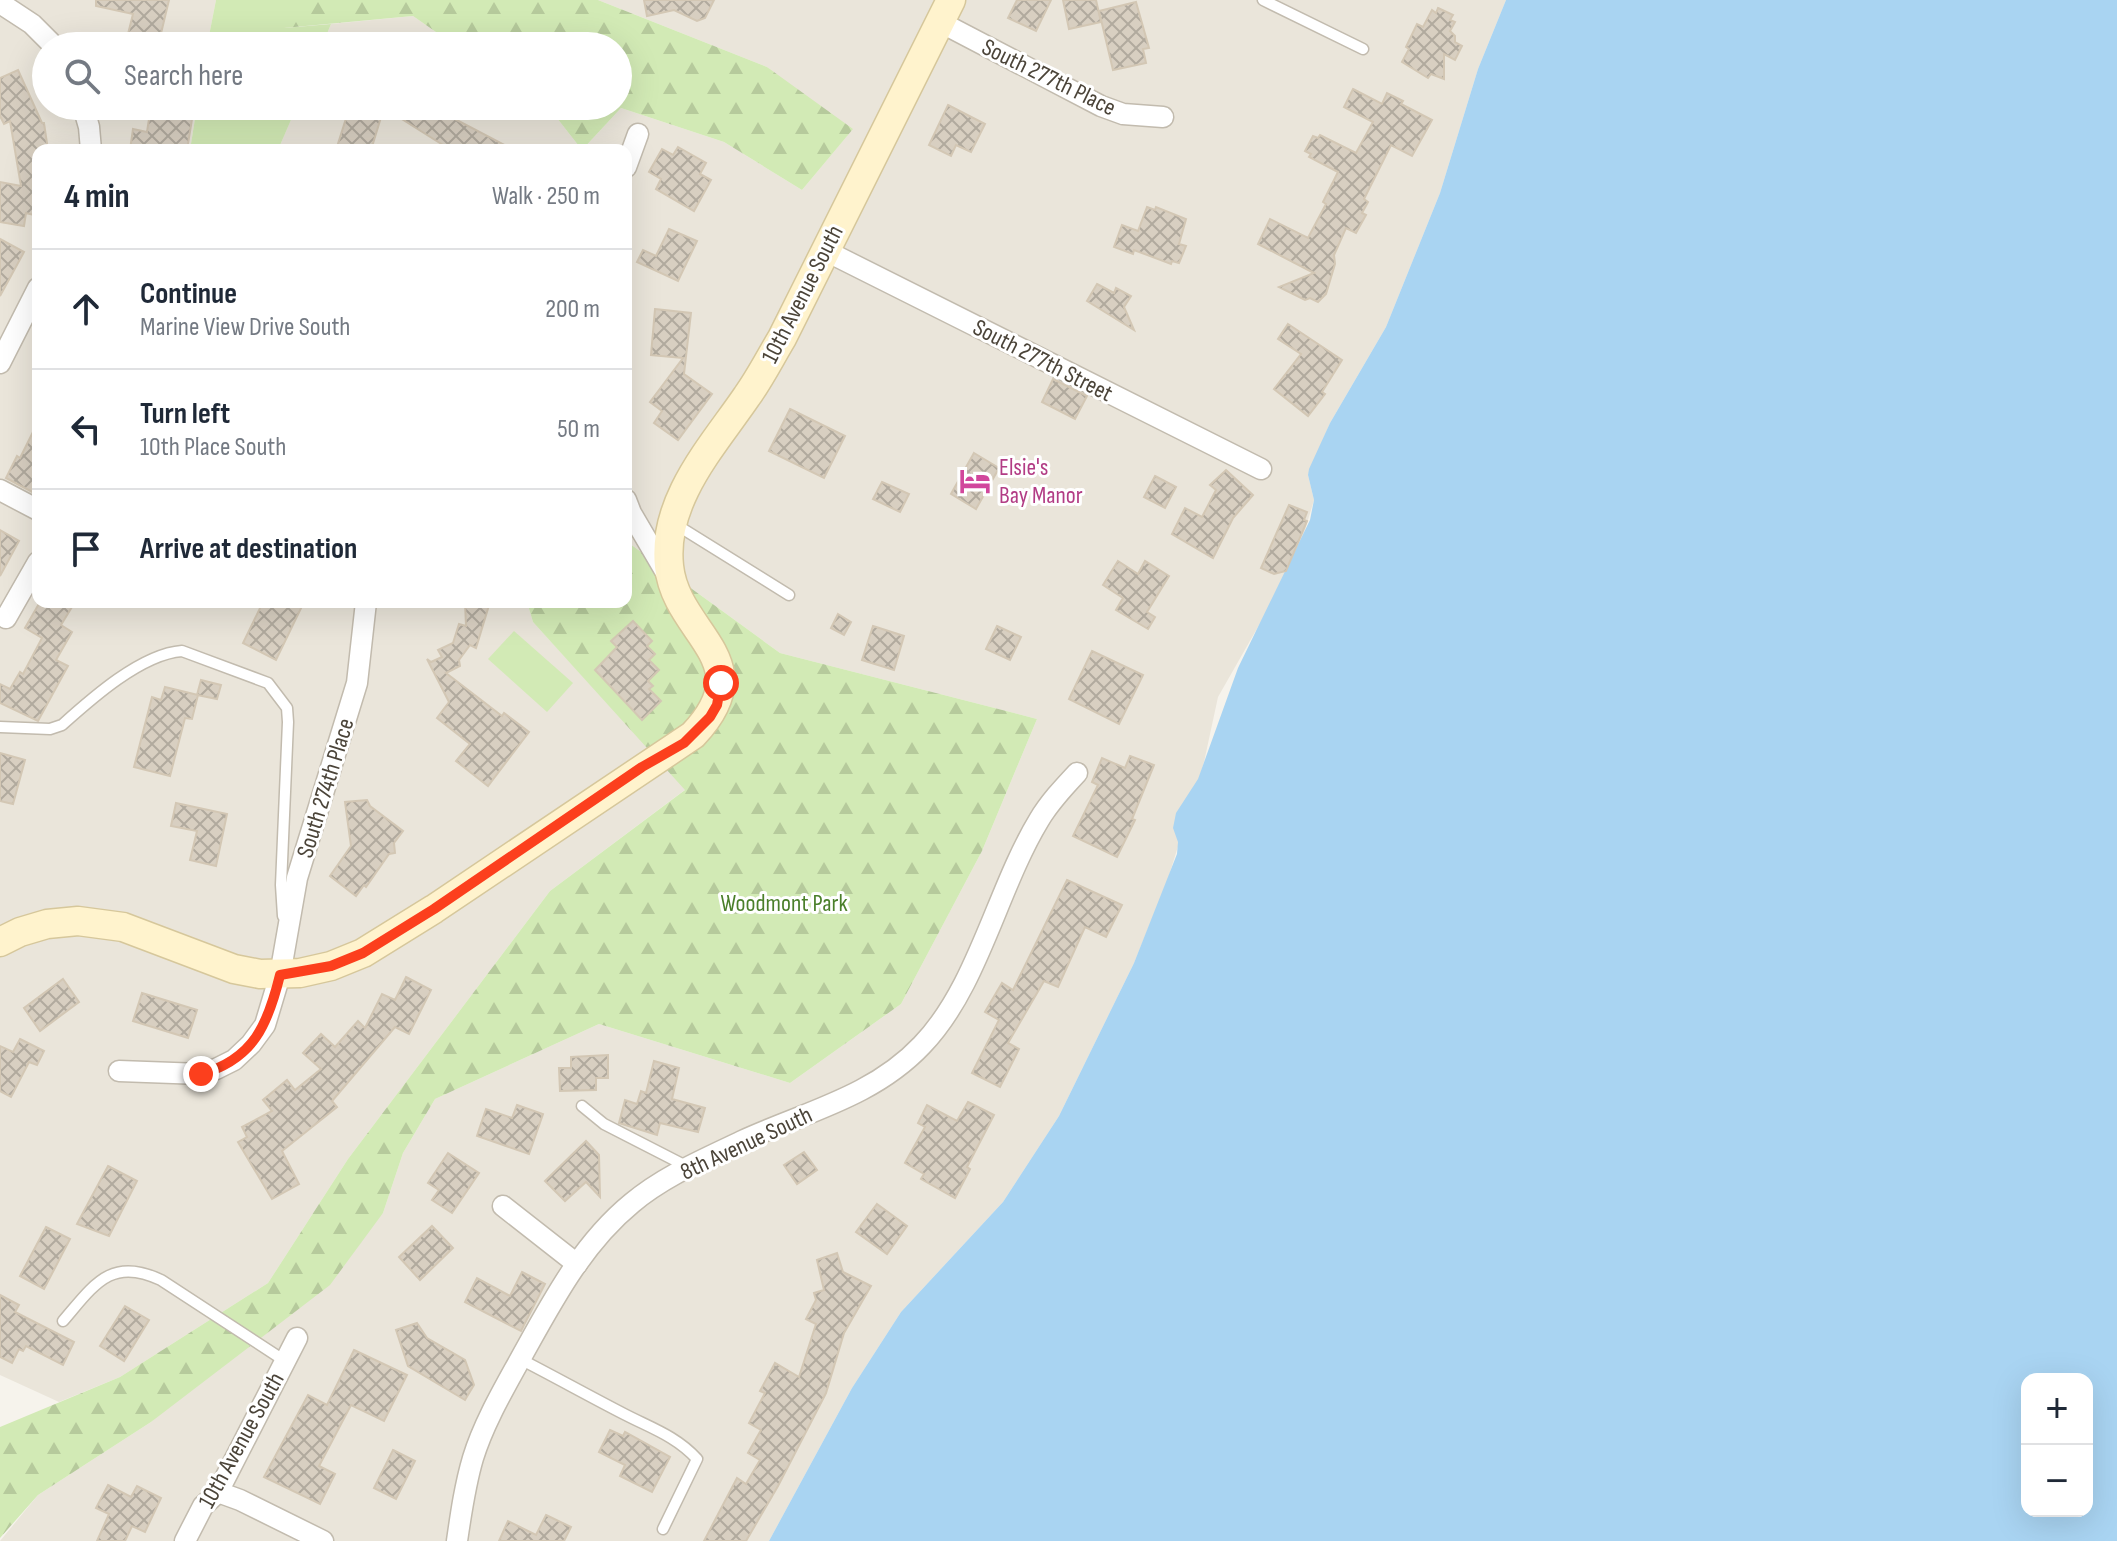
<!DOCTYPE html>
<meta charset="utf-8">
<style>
:root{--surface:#fff;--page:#f2f2f3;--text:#1f2937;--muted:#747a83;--line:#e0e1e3}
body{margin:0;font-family:"Sofia Sans Condensed",sans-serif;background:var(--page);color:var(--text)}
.controls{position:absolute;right:24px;bottom:24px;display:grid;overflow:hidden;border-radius:16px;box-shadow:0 8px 32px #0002}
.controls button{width:72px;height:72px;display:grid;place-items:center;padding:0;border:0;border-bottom:2px solid var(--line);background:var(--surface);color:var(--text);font:40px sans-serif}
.stop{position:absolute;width:24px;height:24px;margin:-18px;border:6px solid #fc3f1d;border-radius:50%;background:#fff}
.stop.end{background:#fc3f1d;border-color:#fff;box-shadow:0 2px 8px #0008}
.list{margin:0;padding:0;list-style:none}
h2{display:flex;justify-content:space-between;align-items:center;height:104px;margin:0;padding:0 32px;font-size:34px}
h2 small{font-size:26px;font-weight:400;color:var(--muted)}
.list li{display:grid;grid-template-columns:52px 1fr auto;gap:24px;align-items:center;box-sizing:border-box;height:120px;padding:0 32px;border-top:2px solid var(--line)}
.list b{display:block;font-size:30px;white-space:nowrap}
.list p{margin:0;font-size:26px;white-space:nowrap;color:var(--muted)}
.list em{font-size:26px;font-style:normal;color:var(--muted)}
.icon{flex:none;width:44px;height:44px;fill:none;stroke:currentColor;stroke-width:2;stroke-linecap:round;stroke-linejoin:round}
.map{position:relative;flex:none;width:2117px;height:1541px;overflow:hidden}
.search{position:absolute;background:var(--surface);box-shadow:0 8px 32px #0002;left:32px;top:32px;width:600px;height:88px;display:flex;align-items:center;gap:20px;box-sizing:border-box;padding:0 28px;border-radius:44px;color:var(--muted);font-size:30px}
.panel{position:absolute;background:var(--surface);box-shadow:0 8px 32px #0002;left:32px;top:144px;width:600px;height:464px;border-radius:16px}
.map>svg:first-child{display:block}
.residential{fill:#eae5da}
.green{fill:#d2eab5}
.forest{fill:url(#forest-firs)}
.water{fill:#a9d4f2;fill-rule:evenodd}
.building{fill:url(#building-cross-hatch);stroke:#d3c7b4;stroke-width:2}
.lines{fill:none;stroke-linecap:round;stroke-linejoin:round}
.service-casing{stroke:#c2bbae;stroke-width:13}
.minor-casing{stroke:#c2bbae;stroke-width:23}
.secondary-casing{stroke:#d6c79b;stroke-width:31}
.service{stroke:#fff;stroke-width:10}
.minor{stroke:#fff;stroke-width:20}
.secondary{stroke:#fff3cd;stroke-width:28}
.route{stroke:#fc3f1d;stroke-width:10}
.labels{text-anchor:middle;stroke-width:6;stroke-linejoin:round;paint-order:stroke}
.street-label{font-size:24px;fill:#4b4439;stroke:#fff}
.hotel-label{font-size:24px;fill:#b23c85;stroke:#fff;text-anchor:start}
.park-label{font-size:24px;fill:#4a7f2a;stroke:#fff}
</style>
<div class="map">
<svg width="2117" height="1541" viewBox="0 0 2117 1541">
<defs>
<pattern id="forest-firs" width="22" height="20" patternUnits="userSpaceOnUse" patternTransform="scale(2)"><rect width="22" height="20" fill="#d2eab5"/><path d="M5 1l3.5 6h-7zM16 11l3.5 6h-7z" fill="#b6ca9c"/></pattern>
<pattern id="building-cross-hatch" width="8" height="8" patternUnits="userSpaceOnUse" patternTransform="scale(2)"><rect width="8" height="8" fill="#d8cfc1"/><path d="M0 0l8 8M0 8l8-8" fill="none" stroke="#b1aa9e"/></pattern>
</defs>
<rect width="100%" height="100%" fill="#f6f3ec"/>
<g class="residential">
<path d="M0,0H216L207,46H46V106H197L190,150H38V602H527L533,622L686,789L550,891L348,1159L268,1283L120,1377L59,1402L0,1375Z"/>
<path d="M598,0H1506L1478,69L1440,193L1386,327L1330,423L1308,475L1314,500L1302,540L1267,611L1218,697L1204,762L1167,882L1134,963L1059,1116L1003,1202L901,1312L852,1388L769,1541H0L38,1495L151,1422L383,1213L403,1153L435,1099L599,1024L790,1083L901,1004L982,851L1037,719L780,653L626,541V150H278L297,106H543L553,113L582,150L621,108L724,142L802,190L847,136L767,67Z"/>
<path d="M413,16L456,46H322L331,24Z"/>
</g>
<g class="green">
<path d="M216,0H284V28L331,24L322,46H207Z"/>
<path d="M197,106H297L278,150H190Z"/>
<path d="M514,631L573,683L547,712L488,659Z"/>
</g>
<g class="forest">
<path d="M284,0H598L767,67L853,129L802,190L724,142L621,108L582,150L553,113L543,106H618V46H456L413,16L284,28Z"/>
<path d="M626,541L780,653L1037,719L982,851L901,1004L790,1083L599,1024L435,1099L403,1153L383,1213L330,1285L151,1422L38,1495L0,1538V1427L120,1377L268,1283L348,1159L550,891L685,790L533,622L527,602H626Z"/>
</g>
<path class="water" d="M1506,0H2117V1541H769L852,1388L901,1312L1003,1202L1059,1116L1134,963L1177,854L1178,842L1173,828L1176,813L1198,779L1238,668L1310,520L1314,500L1308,475L1309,469L1330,423L1386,327L1440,193L1478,69ZM2027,1379H2087V1511H2027Z"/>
<g class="building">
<path d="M96,0H169L158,46H125L133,14L96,6Z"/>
<path d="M644,0H714L705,18L697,21L674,10L647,16Z"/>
<path d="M1017,0H1051L1036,31L1008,18Z"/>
<path d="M1063,0H1096L1101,22L1069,29Z"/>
<path d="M1136,2L1149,48L1143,49L1146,63L1113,70L1099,11Z"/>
<path d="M1438,8L1453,15L1450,20L1455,22L1450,31L1455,36V42L1462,46L1455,60L1444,54V79L1431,74L1428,78L1402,62L1409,49L1406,47L1417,24L1423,27L1432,10L1436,13Z"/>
<path d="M18,70L42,123H44L48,150H38V216L26,213L24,226L0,222V182L21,186L10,121L4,124L0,116V78Z"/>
<path d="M1353,89L1382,104L1387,93L1403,101L1401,104L1432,120L1412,156L1391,145L1364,199L1368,202L1362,213L1366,215L1356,233L1346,228L1334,255L1335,264L1326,294L1318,302L1310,298L1305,300L1279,287L1314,273L1258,244L1270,219L1308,238L1309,236L1326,204L1323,202L1338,172L1309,157L1311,154L1305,151L1313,136L1318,138L1320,135L1356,153L1373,122L1344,107Z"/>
<path d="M948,105L985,124L971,152L956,145L951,156L929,145Z"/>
<path d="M151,106L193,113L187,150H130L133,129L147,132Z"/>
<path d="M350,106L382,114L371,150H336Z"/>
<path d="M403,106H455L449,116L514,150H451L397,116Z"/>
<path d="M678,147L706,163L700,174L711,180L694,211L656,189L661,179L649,172L662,149L673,155Z"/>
<path d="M1147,207L1155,210L1156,207L1186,219L1179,244L1186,246L1179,263L1172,261L1171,264L1134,250L1133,254L1114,247L1122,225L1138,231Z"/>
<path d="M669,229L697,241L678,281L637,262L643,250L656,256Z"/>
<path d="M0,239L24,252L0,296Z"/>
<path d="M1097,284L1114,293L1116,288L1131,296L1124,307L1134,330L1087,301Z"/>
<path d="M655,309L691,313L684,374L712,394L678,440L654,423L662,411L650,402L683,358L651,355Z"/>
<path d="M1288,324L1342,360L1322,392L1325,394L1308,416L1274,389L1301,354L1278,339Z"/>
<path d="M1053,379L1087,396L1075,419L1042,402Z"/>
<path d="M790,409L845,436L824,478L769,451Z"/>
<path d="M38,422V495L6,478L17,456L20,458Z"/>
<path d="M974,453L999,468L976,509L951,494Z"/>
<path d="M1226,470L1253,495L1233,518L1213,558L1172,534L1185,508L1202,517L1216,490L1210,485Z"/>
<path d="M1155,476L1176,487L1165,508L1144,497Z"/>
<path d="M882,482L909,494L900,512L873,499Z"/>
<path d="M1289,505L1307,512L1304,520L1307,521L1286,571L1274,574L1261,568Z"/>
<path d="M0,530L19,541L0,576Z"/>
<path d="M1118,561L1138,574L1145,561L1169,576L1147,612L1155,617L1148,629L1116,610L1123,598L1103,585Z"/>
<path d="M40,602H75L61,625L72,632L56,660L68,666L38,721L0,703V684L10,689L20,672L23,674L42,638L25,628Z"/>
<path d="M263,602H304L276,660L243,643Z"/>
<path d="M465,602H490L476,648L470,645L459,660L460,666L446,673L502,716L504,713L529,732L488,786L456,761L470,744L437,718L449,702L427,659L431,662L442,657L438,650L453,643L459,624L466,626Z"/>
<path d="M838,614L851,622L844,635L831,628Z"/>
<path d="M633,621L652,641L647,646L655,654L649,660L659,670L648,681L653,686L649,689L661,701L642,720L595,670L617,647L611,641Z"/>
<path d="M873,626L904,636L894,670L862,660Z"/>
<path d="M997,626L1021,637L1010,660L986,649Z"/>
<path d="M1092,651L1143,675L1119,724L1069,699Z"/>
<path d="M201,680L221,685L217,699L197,695Z"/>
<path d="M165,687L198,695L192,719L185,718L170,776L134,767L152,697L161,700Z"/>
<path d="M0,753L25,760L13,804L0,801Z"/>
<path d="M1130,756L1154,765L1132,819L1135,820L1117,857L1073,836L1098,785L1092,782L1102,758L1125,768Z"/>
<path d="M367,800L370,806L403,831L394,843L395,853L389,854L366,887L364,885L356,896L330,876L351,846L345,802Z"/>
<path d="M176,803L227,814L216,866L190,860L197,831L171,826Z"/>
<path d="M1067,880L1122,905L1106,937L1085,927L1058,987L1044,981L1008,1043L1019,1049L1000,1087L972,1073L999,1020L985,1012L1002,983L1013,990Z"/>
<path d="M406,977L431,990L409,1034L395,1027L332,1101L337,1107L282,1151L299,1184L272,1199L238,1142L247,1137L242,1127L272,1111L263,1100L287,1080L295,1090L321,1069L303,1053L321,1034L335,1047L358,1021L365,1028L382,994L395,1000Z"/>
<path d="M63,979L79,1002L40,1031L24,1008Z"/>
<path d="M142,993L197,1010L188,1038L133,1021Z"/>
<path d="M20,1039L44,1051L37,1065L29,1062L11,1097L0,1091V1046L13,1052Z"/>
<path d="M608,1055V1078H596V1090L560,1091L559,1068H571V1057Z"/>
<path d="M654,1061L679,1068L672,1099L705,1108L698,1132L660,1123L657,1135L619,1123L625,1100L637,1104L641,1091L646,1093Z"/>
<path d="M968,1102L994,1115L967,1167L970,1169L955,1198L921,1179L924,1174L905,1163L925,1127L918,1123L927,1105L957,1121Z"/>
<path d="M517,1105L543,1114L529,1154L477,1136L486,1109L512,1118Z"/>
<path d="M586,1141L599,1155L600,1197L586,1182L565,1201L545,1181Z"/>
<path d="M804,1152L817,1170L797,1184L784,1165Z"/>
<path d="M448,1153L479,1173L452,1213L432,1200L439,1190L428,1183Z"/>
<path d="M108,1166L137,1181L109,1236L77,1224Z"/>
<path d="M877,1204L907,1226L887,1254L856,1232Z"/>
<path d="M432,1226L453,1248L420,1280L399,1257Z"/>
<path d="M46,1227L70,1239L44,1289L20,1276Z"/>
<path d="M837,1253L843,1272L871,1286L844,1333L826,1393L778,1486L746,1541H704L737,1478L746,1484L760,1460L748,1453L761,1430L749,1423L765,1393L760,1391L775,1363L799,1377L816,1324L806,1319L816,1300L814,1293L824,1290L817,1260Z"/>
<path d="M522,1272L545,1284L521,1331L465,1302L477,1278L510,1296Z"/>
<path d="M0,1295L19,1305L15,1312L74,1342L63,1365L26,1346L23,1351L19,1349L12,1363L0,1357Z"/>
<path d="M125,1306L149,1320L124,1361L100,1346Z"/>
<path d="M417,1323L427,1338L465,1360L474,1385L465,1400L408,1366L396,1330Z"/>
<path d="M354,1350L407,1375L384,1421L351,1405L319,1466L335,1474L320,1504L264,1477L308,1395L327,1405Z"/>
<path d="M610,1430L623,1436L625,1432L670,1457L652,1492L620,1476L625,1465L599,1452Z"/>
<path d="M393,1450L415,1461L396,1499L374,1488Z"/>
<path d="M108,1485L131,1497L137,1486L161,1498L145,1532L132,1526L125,1541H97L109,1514L96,1508Z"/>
<path d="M546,1515L571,1527L564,1541H499L508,1521L536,1535Z"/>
</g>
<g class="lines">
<defs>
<g id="service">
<path d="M1263,0L1363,49"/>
<path d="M675,524L789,595"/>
<path d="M0,727L50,729L62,725C91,699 141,654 182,651L268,683L287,708L288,722L281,885L283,916"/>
<path d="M582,1106L604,1124L686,1166"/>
<path d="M63,1321C94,1285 111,1256 161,1280L285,1361"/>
<path d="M520,1359C555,1377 589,1396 624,1414C651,1428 676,1436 697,1459L663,1529"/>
</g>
<g id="minor">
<path d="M0,3L32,24L54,46"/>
<path d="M940,22L1101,106L1123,114L1163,117"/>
<path d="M83,106L89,127L91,150"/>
<path d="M626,167L638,134"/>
<path d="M824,250L1261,469"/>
<path d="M0,363L38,288"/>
<path d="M0,490L38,510"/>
<path d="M626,500L631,513L668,576"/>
<path d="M6,618L38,562"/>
<path d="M119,1071L201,1074L216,1069L234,1060L251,1044L265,1025L280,975L297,878L357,683L366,602"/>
<path d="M503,1206L577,1264"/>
<path d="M218,1492L240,1500L323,1541"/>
<path d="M185,1541L203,1506L218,1492L297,1338"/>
<path d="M457,1541C461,1513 465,1485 473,1458C484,1422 505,1387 523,1354C553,1300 583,1243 632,1203C664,1176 705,1159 742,1141C805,1112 873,1097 922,1045C978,987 997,889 1039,820C1049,803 1063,788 1077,773"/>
</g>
<path id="secondary" d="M0,942L20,932L47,924L78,921L123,927L234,969L260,974L300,973L331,966L363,953L434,909L693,735C764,660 676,635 669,566C662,500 713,446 747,396C760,378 770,358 782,338L951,0"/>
</defs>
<use href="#service" class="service-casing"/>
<use href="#minor" class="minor-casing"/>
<use href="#secondary" class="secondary-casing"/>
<use href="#service" class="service"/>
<use href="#minor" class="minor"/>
<use href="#secondary" class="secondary"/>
</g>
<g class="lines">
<path class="route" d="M201,1074C254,1059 268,1024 280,975L331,966L363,953L434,909L642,767L684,743L710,717L717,705L721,683"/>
</g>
<defs>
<symbol id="hotel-bare" viewBox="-9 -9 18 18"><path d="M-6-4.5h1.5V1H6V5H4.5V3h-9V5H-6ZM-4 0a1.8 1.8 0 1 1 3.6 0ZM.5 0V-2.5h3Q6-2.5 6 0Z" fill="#d1479c" stroke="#fff" stroke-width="2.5" paint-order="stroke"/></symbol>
</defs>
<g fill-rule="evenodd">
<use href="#hotel-bare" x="953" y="459" width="44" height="44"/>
</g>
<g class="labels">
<g class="street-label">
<text transform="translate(1049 77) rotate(26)" y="8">South 277th Place</text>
<text transform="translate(802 294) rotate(-63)" y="8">10th Avenue South</text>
<text transform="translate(1043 360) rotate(27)" y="8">South 277th Street</text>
<text transform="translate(325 788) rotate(-73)" y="8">South 274th Place</text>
<text transform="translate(746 1143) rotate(-25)" y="8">8th Avenue South</text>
<text transform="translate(241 1440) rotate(-61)" y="8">10th Avenue South</text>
</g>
<g class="hotel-label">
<text x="999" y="475">Elsie's<tspan x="999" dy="28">Bay Manor</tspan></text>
</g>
<g class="park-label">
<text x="784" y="911">Woodmont Park</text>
</g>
</g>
</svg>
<div class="controls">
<button>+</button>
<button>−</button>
</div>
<div class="stop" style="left:721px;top:683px"></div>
<div class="stop end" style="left:201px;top:1074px"></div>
<div class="search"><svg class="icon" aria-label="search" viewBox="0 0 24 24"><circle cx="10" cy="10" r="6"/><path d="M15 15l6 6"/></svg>Search here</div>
<section class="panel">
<h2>4 min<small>Walk · 250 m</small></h2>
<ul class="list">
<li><svg class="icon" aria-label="ahead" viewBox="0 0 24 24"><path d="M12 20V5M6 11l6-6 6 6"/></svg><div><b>Continue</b><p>Marine View Drive South</p></div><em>200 m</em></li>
<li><svg class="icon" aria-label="left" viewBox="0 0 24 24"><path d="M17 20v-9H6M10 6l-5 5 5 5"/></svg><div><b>Turn left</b><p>10th Place South</p></div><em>50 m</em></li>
<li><svg class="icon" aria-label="arrive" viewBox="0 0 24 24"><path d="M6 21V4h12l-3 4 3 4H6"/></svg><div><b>Arrive at destination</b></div></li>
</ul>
</section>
</div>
